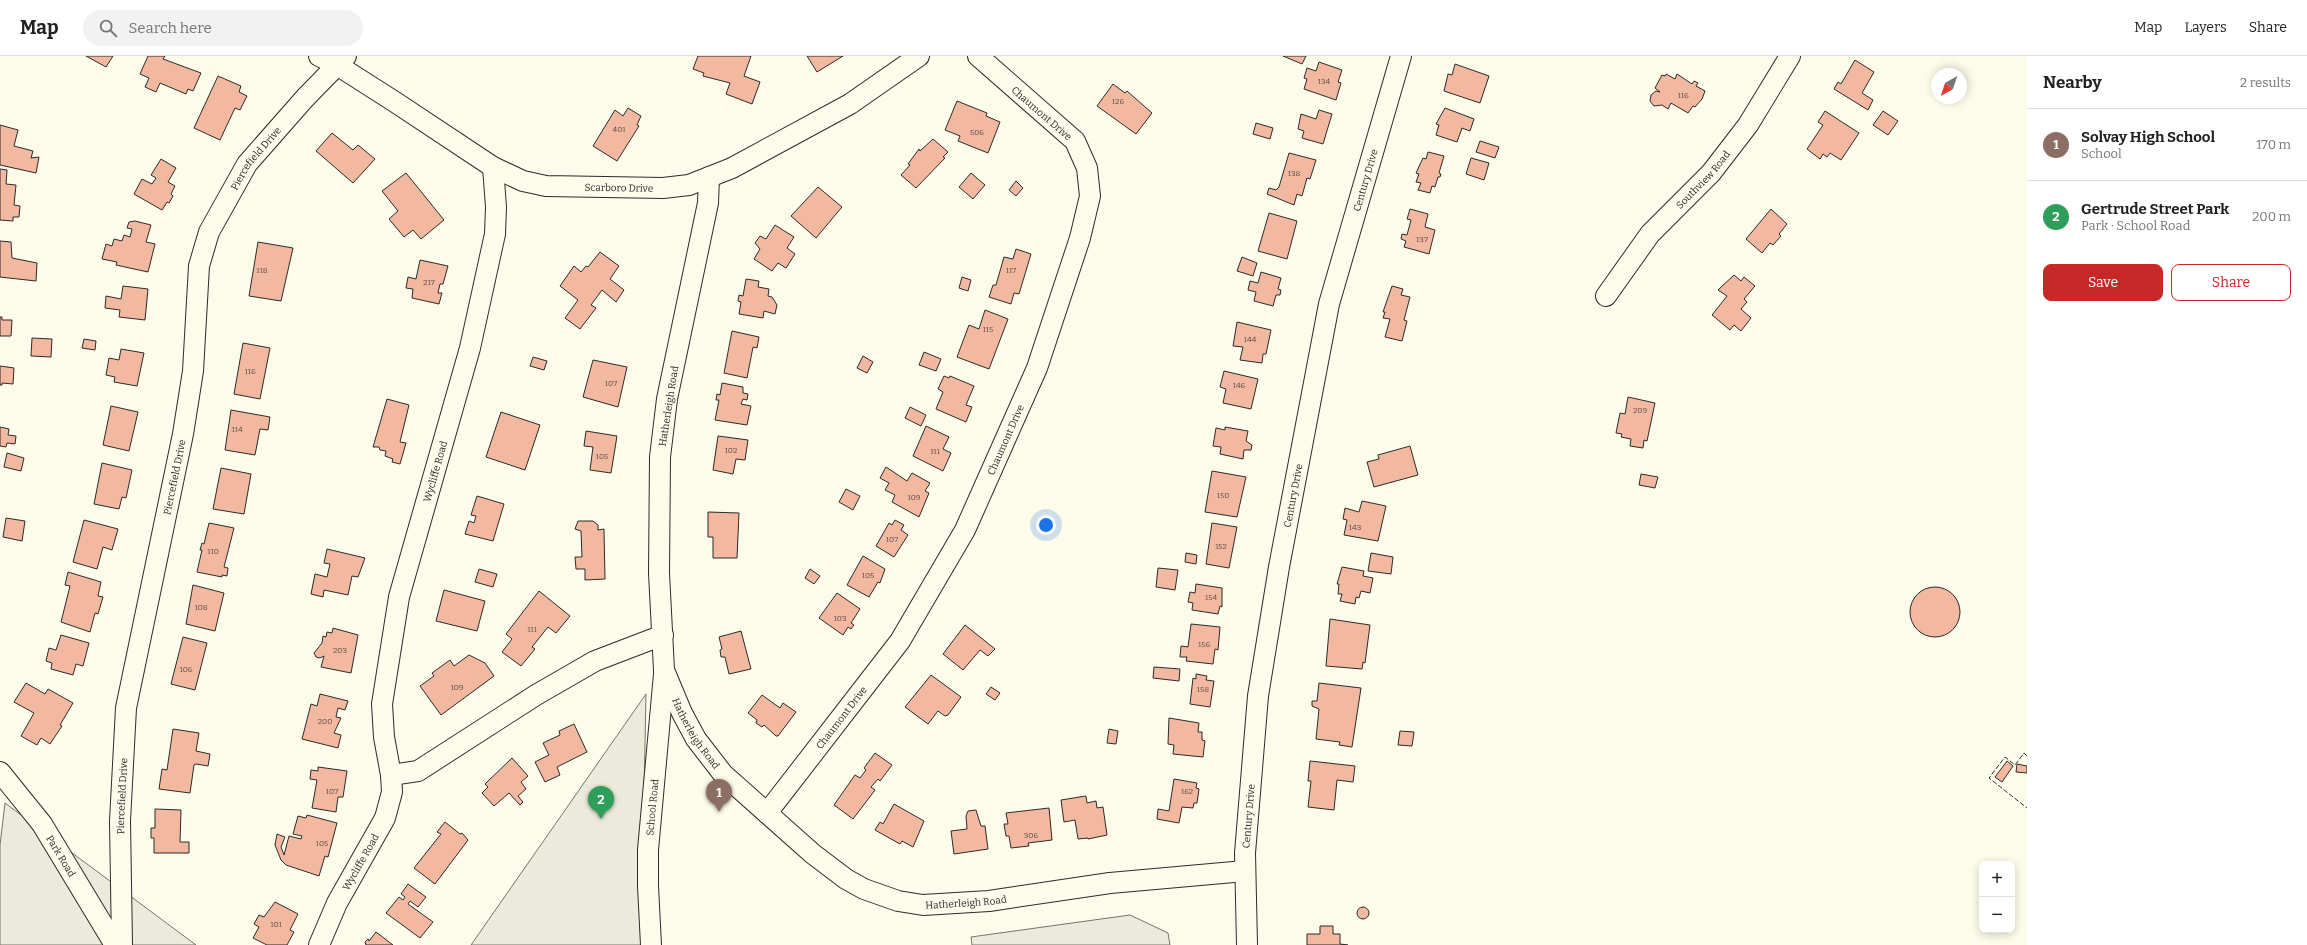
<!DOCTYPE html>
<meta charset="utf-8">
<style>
:root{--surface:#fff;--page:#f2f2f2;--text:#222;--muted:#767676;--line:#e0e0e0;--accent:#c62828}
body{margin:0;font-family:Bitter,serif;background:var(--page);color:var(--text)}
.controls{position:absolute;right:12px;bottom:12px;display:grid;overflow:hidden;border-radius:8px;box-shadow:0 2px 10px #0003}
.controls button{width:36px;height:36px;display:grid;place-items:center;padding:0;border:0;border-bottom:1px solid var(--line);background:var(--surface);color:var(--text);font:20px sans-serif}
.compass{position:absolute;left:1931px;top:12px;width:36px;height:36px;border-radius:50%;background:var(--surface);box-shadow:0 2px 10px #0003;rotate:220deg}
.you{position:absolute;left:1046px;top:469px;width:14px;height:14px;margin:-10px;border:3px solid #fff;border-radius:50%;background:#1a73e8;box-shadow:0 0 0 6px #1a73e833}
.badge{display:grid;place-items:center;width:26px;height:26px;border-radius:50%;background:var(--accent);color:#fff;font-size:13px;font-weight:700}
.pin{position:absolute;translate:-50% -33px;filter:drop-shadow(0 1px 2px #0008)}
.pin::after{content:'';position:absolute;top:21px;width:14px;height:12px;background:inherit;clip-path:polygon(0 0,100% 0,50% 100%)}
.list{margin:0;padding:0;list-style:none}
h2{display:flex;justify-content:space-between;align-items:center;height:52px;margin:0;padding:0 16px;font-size:17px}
h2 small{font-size:13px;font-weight:400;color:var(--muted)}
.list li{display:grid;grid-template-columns:26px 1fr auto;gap:12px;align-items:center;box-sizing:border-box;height:72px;padding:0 16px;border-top:1px solid var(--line)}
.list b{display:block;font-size:15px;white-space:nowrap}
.list p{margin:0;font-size:13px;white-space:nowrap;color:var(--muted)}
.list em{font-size:13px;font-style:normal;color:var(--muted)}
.actions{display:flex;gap:8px;padding:12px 16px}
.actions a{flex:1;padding:9px 0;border:1px solid var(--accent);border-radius:8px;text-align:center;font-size:14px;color:var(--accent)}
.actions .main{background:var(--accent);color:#fff}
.icon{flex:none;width:22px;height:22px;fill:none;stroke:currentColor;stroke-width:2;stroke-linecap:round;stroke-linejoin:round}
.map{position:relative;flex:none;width:2027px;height:889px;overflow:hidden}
header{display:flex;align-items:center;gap:24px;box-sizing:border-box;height:56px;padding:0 20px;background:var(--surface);border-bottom:1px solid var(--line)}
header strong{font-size:19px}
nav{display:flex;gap:22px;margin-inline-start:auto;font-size:14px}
.search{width:280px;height:36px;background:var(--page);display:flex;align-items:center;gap:10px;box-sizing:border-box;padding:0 14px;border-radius:22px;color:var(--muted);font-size:15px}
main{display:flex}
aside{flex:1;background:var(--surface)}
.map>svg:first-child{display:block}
.green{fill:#ecebdb;stroke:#74746e}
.building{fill:#f2b8a0;stroke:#2b2b2b}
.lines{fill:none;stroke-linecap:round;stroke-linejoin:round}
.minor-casing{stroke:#2b2b2b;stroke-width:22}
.minor{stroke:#fdfbea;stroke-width:20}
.fence{stroke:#2b2b2b;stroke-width:1;stroke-dasharray:5 2;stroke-linecap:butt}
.labels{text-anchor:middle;stroke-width:3;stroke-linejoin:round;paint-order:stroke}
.number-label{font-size:8px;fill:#5d4e48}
.street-label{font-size:10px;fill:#2b2b2b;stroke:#fdfbea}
</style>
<header>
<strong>Map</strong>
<div class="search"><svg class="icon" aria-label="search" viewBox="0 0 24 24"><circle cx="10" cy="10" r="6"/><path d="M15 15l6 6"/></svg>Search here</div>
<nav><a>Map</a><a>Layers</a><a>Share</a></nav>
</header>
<main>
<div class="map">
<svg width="2027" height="889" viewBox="0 0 2027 889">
<rect width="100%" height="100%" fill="#fdfbea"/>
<g class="green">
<path d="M646,638L641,889H471Z"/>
<path d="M5,747L196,889H0V789Z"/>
<path d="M1130,859L1168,877L1170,889H972L971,881Z"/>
</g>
<g class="building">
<path d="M86,0H113L106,11Z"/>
<path d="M148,0H165L163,3L201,17L193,35L188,33L186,38L160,27L156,36L145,31L149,22L140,18Z"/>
<path d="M698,0H751L744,20L760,26L752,48L726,38L730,27L703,20L704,17L693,13Z"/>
<path d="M807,0H843L817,16Z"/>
<path d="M1283,0H1306L1302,8Z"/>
<path d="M1855,4L1874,16L1862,37L1873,44L1868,54L1834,33L1838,26L1841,28Z"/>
<path d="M1319,6L1342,14L1338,26L1341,27L1336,44L1304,33L1307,23L1304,22L1307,12L1316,15Z"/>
<path d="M1455,8L1489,20L1480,47L1444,35L1448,18L1452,19Z"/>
<path d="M1666,18L1675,23L1677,18L1692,28L1694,25L1698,27L1696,30L1705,35L1702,43L1695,51L1693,50L1688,57L1671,47L1668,53L1662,49L1654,50L1650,45L1651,39L1656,35L1660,36L1655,32L1662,19L1665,20Z"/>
<path d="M218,20L241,30L239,36L247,40L240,54L235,52L220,84L194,72Z"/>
<path d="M1113,28L1125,37L1127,35L1152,57L1136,78L1097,50Z"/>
<path d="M957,45L987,57L986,60L1000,66L988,97L958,85L960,80L945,74Z"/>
<path d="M628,52L641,60L637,69L639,70L617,105L593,90L615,54L623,60Z"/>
<path d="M1445,52L1474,63L1470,75L1462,72L1457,86L1436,79L1439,69L1436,68Z"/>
<path d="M1319,54L1332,58L1323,88L1302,82L1304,75L1298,73L1301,58L1316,63Z"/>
<path d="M1825,55L1859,77L1841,104L1830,97L1827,101L1823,98L1820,103L1807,93L1823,69L1818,66Z"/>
<path d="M1883,55L1898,65L1888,79L1873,69Z"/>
<path d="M1256,67L1273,72L1270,83L1253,78Z"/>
<path d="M0,69L18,74L14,90L33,95L31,102L39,101L36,117L0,109Z"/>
<path d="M332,77L353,94L358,89L375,103L353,127L316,95Z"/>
<path d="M933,83L948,96L943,101L945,102L916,132L901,119L910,109L908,108L919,93L920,95Z"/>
<path d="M1480,85L1499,91L1495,102L1476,96Z"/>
<path d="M1428,96L1444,100L1439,117L1441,118L1440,121H1438L1435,131L1432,130L1430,137L1418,134L1421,127L1416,126L1419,118L1416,117L1423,102L1426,103Z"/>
<path d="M1289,97L1316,104L1310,123L1307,122L1302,140L1297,138L1294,149L1267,138L1269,132L1276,134L1279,131Z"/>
<path d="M1471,102L1489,107L1484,124L1466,118Z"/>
<path d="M161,103L176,112L168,126L175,130L171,138L173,140L169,147L167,146L162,154L134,138L142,123L152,128L156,122L151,119Z"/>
<path d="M0,113L7,114L6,128L16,129L14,149L20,150L19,161H13V165L0,164Z"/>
<path d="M406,117L444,164L421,183L413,174L404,181L389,163L398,155L382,135Z"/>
<path d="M971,117L985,129L973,143L959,131Z"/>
<path d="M1016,125L1023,132L1016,140L1009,134Z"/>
<path d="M818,131L842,151L816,182L791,160Z"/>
<path d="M1410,153L1428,158L1425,171L1435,174L1429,198L1404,191L1406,185L1401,183L1402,178L1407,179L1411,164L1407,163Z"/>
<path d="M1771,153L1787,168L1779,178L1781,180L1773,189L1770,187L1762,197L1746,183Z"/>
<path d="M1269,157L1297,165L1287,203L1258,195Z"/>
<path d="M135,165L151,169L146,186L155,188L148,216L116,209L117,206L102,203L106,188L112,190L114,183L122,185L124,179L130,181L132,173L127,172L129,166Z"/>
<path d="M775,169L794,181L787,192L795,198L786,212L778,207L772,215L754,203L760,193L755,187L760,180L766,183Z"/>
<path d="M0,185L11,186L12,202L37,207L36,225L0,221Z"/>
<path d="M258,186L293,192L281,245L249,240Z"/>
<path d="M1016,193L1031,198L1019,238L1014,237L1011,248L989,241L993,229H996L1004,201L1013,203Z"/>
<path d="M600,196L619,210L610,223L624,234L616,246L602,234L591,249L596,252L580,273L565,262L578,244L560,230L574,210L581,216L586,210L588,211Z"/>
<path d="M1242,201L1257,207L1253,220L1237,215Z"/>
<path d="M420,204L448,210L443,228H440L438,237H442L439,248L412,242L413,233L406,232L408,221L416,223Z"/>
<path d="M1261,216L1281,222L1278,233L1281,234L1280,239H1276L1273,250L1254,245L1256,236L1248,234L1250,225L1258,227Z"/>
<path d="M1734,219L1741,225L1744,221L1755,230L1744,243L1747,246L1741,253L1751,262L1741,275L1734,269L1730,274L1712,259L1727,240L1718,234Z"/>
<path d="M962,221L971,224L968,235L959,232Z"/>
<path d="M746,223L759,225L758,231L769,233L768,240L772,241L777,249L775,258L764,255L763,262L739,258L741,246L738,245L739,239L743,240Z"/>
<path d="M123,230L148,233L145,264L119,261L120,254L105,252L106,240L121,243Z"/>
<path d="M1392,230L1403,233L1401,239L1410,241L1404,264L1407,265L1402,285L1385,281L1390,263L1383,262L1385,256H1383Z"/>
<path d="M985,254L1008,263L989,313L957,301L969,269L979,273Z"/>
<path d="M0,261H2V264H12L11,280H0Z"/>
<path d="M1237,266L1271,274L1266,298H1263L1262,307L1240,304L1243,291L1233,290Z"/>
<path d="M732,275L759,281L757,292L753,291L747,322L724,317Z"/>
<path d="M32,282L52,283L51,301L31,300Z"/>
<path d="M84,283L96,285L95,294L82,292Z"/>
<path d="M243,287L270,292L260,343L234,338Z"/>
<path d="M121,293L144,297L137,330L114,326L115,321L106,319L109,302L119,304Z"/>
<path d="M924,296L941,303L936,315L919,309Z"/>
<path d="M863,300L873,306L867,317L857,312Z"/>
<path d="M533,301L547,305L544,314L530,310Z"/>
<path d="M593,304L627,311L618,351L583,341Z"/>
<path d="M0,310L14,312L13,328L2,327V329H0Z"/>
<path d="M1224,315L1258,323L1251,353L1223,347L1226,333L1220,331Z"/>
<path d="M944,320L949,322L950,320L974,330L966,349L972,351L966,366L936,353L943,336L938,333Z"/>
<path d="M722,327L743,331V337L748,338L747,344L743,343L741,348L751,350L747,369L715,364L719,344H716L717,338L720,339Z"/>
<path d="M1628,341L1655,347L1647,385L1644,384L1643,392L1630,390L1631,383L1621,381L1622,378L1616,377L1620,357L1625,358Z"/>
<path d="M387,343L409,349L400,386L406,387L400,408L392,406L393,403L385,400L386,395L380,394L379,391H373Z"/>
<path d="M111,350L138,356L129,395L103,389Z"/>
<path d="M910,351L926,359L921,370L905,362Z"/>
<path d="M231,354L270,361L268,374L260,373L255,399L225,394Z"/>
<path d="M501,356L540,369L525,414L486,401Z"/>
<path d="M926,370L949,381L943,393L951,397L943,415L913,400Z"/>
<path d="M0,371L9,373L8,379L16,380L15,388L7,387L6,391L0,390Z"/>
<path d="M1225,371L1248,375L1246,385L1252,389L1251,394H1244L1243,403L1220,398L1221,391L1213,390L1216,372L1225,374Z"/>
<path d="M586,375L617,380L611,417L590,414L593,391L584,390Z"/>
<path d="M718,380L748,384L745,404L736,403L733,418L713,414Z"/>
<path d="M1410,390L1418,419L1374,431L1367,406L1379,403L1378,399Z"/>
<path d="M7,397L24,402L21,415L4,411Z"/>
<path d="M102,407L132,414L126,442L122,441L119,453L94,448Z"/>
<path d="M886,411L907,425L912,417L930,427L925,435L929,437L919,461L892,446L895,439L885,434L889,427L880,422Z"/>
<path d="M221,412L251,418L244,458L213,453Z"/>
<path d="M1212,415L1246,421L1237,461L1205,456Z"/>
<path d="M1641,418L1658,421L1655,432L1639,429Z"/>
<path d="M846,433L860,440L853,454L839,446Z"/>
<path d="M477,440L504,448L493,485L465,478L469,465L474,467L476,460L471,459Z"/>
<path d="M1362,445L1386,450L1378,485L1344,479L1347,464L1343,463L1345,452L1359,456Z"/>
<path d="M708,456L739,457L737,502H713V481H708Z"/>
<path d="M6,462L25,465L22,485L3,481Z"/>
<path d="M84,464L118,473L112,494L103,491L97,513L73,506Z"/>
<path d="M895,464L904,469L901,474L908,479L894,501L876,490L889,467L892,469Z"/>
<path d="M578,465H593L598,469V474L604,473L605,523L585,524V513H576L575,501H582L581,475L575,473Z"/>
<path d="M209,467L234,472L224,511L228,512L227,520L222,519V521L197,516L202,494H200L202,487L204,488Z"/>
<path d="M1212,467L1237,471L1229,512L1206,508Z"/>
<path d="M327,493L365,502L358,521L352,520L348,539L324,534L323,541L311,538L315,518L327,521L330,508L324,507Z"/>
<path d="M1186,497L1197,499L1196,508L1185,506Z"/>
<path d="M1371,497L1393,501L1391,518L1368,515Z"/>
<path d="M863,500L885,513L880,527L878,526L869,541L847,529Z"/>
<path d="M1342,511L1364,515L1363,520L1373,522L1370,537L1361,535L1359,542L1356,541L1355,548L1340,545L1342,538H1338L1339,528H1337Z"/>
<path d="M1158,512L1178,514L1175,534L1156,531Z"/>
<path d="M479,513L497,518L493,531L475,526Z"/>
<path d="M810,513L820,520L814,528L805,522Z"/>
<path d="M68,516L101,526L98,540L103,541L98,558L95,557L90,576L61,566L70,530L65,529Z"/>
<path d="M1196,528L1222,532V551L1220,550L1218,558L1192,554L1193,547L1188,546L1190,536L1195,537Z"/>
<path d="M193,529L224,537L215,575L186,568Z"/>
<circle cx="1935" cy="556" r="25"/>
<path d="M444,534L485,545L477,575L436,565Z"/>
<path d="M539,535L570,560L556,577L548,571L532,591L535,593L521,610L502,596L512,583L506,578Z"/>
<path d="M837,537L860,553L851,567L854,569L851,573L848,571L843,579L819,562Z"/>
<path d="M1330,563L1370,569L1365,607L1363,606L1362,613L1326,610Z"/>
<path d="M1191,568L1220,571L1218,594L1215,593L1213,608L1186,605L1187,601H1180L1181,590L1188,591Z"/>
<path d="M965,569L995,593L988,600L980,594L963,614L943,598Z"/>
<path d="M333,572L358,579L351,617L321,611L324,600L320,602L316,601L314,597L322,587L323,580L326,581L327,576L332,577Z"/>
<path d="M741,575L751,613L729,618L725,601H721L720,594L722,593L719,581Z"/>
<path d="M61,579L89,587L83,610L76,608L73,619L51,613L52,607L46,605L49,592L56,594Z"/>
<path d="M183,581L207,587L195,634L171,628Z"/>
<path d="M469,599L485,607L494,620L441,659L420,630L434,620L432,617L450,604L454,610Z"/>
<path d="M1154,611L1180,613L1179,625L1153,622Z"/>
<path d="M1196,618L1207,620L1206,624L1214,625L1210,651L1190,648L1193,622L1196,623Z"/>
<path d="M931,619L961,641L948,659L945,660L938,655L928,668L905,651Z"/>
<path d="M26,627L45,638L48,633L73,647L60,669L62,670L50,688L41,682L37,689L21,680L34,657L14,646Z"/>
<path d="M1319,627L1361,632L1352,691L1339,689L1340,686L1316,683L1319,653L1312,650V645H1317Z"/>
<path d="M991,631L1000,637L995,644L986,638Z"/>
<path d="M320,638L348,645L345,654L338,652L336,661L341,662L334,677L341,679L338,692L302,683L311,648L317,650Z"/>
<path d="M762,639L780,652L783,647L796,656L778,680H776L764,669L762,671L756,667L757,664L748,657Z"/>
<path d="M1169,662L1199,667L1198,676H1202V684L1205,685L1203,701L1173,698L1174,689L1168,688Z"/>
<path d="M574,668L587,696L557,711L560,719L545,726L535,706L549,699L543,687L560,679L559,675Z"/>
<path d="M173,673L199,677L196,695L210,698L208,710L196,708L194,709L190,737L159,733L162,713L167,714Z"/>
<path d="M1109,673L1118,675L1116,688L1107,687Z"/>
<path d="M1400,675L1414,676L1412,690L1398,689Z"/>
<path d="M875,697L892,709L880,725L878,723L871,731L875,734L853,763L834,749L855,719L860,722L866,714L864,712Z"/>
<path d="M512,702L528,720L521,726L526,733L518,740L523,746L520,749L509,737L494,750L482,737L488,731L485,728Z"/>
<path d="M1310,705L1355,710L1353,726L1337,724L1334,754L1308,751L1311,725H1308Z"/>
<path d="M2007,705L2013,710L2002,726L1995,721Z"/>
<path d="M2017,708L2027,710V717L2016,716Z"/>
<path d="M318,711L347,715L343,741H338L336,756L312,752L317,724L310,723L311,714L318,715Z"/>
<path d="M1174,723L1197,727L1196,732L1199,733L1197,747H1194L1193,752L1182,751L1179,767L1157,763L1158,753L1169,755Z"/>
<path d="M1086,740L1087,747L1096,745L1097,752L1103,751L1107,779L1088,783V782L1078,783L1075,764L1064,766L1061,744Z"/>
<path d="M894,748L924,765L913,791L902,785L900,788L875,774L880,766L883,768Z"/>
<path d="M1049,752L1052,784L1028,787L1029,790L1011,792L1009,780H1006L1004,768H1008L1006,757Z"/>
<path d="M155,753L181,754L180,786H189V797H154V782H151V772H155Z"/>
<path d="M976,754L981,770H985L988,793L954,798L951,775L967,773L966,760L968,755Z"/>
<path d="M307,759L337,767L328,801L325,800L319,820L286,809L281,804L275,789L277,778L285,781L281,791L284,799L289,780L301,783L302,780L293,778L298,760L306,762Z"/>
<path d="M445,766L460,778L462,777L468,784L435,828L414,812L441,778L437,776Z"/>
<path d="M408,828L426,841L418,851L410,845L408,848L433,866L420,882L386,857L399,841L403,844L405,841L401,838Z"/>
<path d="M275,846L298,858L290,874L294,876L287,889H267L253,882L259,871L254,868L259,859L264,861Z"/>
<circle cx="1363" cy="857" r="6"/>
<path d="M1320,870H1333V878H1340V888L1348,889H1307V878H1320Z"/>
<path d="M376,876L393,889H366L365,886L368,883L369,885Z"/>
</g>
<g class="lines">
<defs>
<g id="minor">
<path id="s1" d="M319,0L337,9L395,46L493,111L523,125L546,130L663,132L689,129L732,112L850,48L919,0"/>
<path id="s2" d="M709,121L708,147L667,343L660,401L659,517L664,614L682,657L696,683L723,718L813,798L846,823L864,833L898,845L923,849L989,845L1110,827L1245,815"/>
<path id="s3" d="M1606,240L1650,178L1711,117L1748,69L1790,0"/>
<path id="s4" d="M0,716L42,768L115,889"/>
<path d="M391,719L418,715L536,639L595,605L663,579"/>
<path id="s5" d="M767,757L900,585L965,474L1037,312L1080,182L1090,140L1087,112L1075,85L978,0"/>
<path id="s6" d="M122,889L120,765L126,652L183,378L193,315L199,210L209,176L247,108L305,42L346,0"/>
<path id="s7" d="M319,889L337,847L385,762L392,736L391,719L384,681L382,648L399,541L470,292L495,178L496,151L493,111"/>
<path id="s8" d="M651,889L648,830V794L664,618"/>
<path id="s9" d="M1247,889L1245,797L1258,640L1279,511L1329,248L1401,0"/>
</g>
</defs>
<use href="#minor" class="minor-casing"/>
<use href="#minor" class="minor"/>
<path class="fence" d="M2027,700L2024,697L2015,709L2005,701L1989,722L2027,752"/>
</g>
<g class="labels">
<g class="number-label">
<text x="1324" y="28">134</text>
<text x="1683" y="42">116</text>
<text x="1118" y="48">126</text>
<text x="619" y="76">401</text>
<text x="977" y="79">506</text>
<text x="1294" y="120">138</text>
<text x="1422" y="186">137</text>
<text x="262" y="217">118</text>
<text x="1011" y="217">117</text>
<text x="429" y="229">217</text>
<text x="988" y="276">115</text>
<text x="1250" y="286">144</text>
<text x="250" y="318">116</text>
<text x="611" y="330">107</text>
<text x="1239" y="332">146</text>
<text x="1640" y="357">209</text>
<text x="237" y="376">114</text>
<text x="731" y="397">102</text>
<text x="935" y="398">111</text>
<text x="602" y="403">105</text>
<text x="1223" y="442">150</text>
<text x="914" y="444">109</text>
<text x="1355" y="474">143</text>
<text x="892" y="486">107</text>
<text x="1221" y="493">152</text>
<text x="213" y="498">110</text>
<text x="868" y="522">105</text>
<text x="1211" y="544">154</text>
<text x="201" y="554">108</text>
<text x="840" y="565">103</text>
<text x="532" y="576">111</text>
<text x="1204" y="591">156</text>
<text x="340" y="597">203</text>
<text x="186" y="616">106</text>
<text x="457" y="634">109</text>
<text x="1203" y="636">158</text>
<text x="325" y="668">200</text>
<text x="332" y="738">107</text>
<text x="1187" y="738">162</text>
<text x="1031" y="782">306</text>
<text x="322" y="790">105</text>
<text x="276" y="871">101</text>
</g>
<g class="street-label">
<text transform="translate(1042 57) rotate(41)" y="4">Chaumont Drive</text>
<text dy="4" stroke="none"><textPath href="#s6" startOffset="809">Piercefield Drive</textPath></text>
<text dy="4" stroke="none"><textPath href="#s3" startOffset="152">Southview Road</textPath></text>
<text dy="4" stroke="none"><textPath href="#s9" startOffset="777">Century Drive</textPath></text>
<text dy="4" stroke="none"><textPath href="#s1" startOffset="336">Scarboro Drive</textPath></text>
<text transform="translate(668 350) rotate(-81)" y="4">Hatherleigh Road</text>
<text dy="4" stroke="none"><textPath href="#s5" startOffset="445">Chaumont Drive</textPath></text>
<text dy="4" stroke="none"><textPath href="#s7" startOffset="498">Wycliffe Road</textPath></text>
<text dy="4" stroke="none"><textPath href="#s6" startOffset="473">Piercefield Drive</textPath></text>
<text dy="4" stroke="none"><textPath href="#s9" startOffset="453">Century Drive</textPath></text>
<text dy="4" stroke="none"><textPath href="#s5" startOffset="121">Chaumont Drive</textPath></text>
<text dy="4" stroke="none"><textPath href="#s2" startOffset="569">Hatherleigh Road</textPath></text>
<text dy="4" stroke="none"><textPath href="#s6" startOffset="149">Piercefield Drive</textPath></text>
<text dy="4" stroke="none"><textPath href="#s8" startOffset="138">School Road</textPath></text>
<text dy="4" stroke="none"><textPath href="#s9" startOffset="129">Century Drive</textPath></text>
<text dy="4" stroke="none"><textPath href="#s4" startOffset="104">Park Road</textPath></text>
<text dy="4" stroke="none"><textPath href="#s7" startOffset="93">Wycliffe Road</textPath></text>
<text dy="4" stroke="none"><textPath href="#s2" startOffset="905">Hatherleigh Road</textPath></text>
</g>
</g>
</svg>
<div class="controls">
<button>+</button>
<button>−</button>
</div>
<svg class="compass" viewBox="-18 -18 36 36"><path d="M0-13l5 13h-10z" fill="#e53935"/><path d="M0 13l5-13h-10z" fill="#767676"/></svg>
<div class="you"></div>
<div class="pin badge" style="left:719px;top:756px;background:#8d6e63">1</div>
<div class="pin badge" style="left:601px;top:763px;background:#2e9e5b">2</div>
</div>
<aside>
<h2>Nearby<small>2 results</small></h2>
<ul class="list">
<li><span class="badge" style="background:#8d6e63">1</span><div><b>Solvay High School</b><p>School</p></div><em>170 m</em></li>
<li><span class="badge" style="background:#2e9e5b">2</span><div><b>Gertrude Street Park</b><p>Park · School Road</p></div><em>200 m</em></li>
</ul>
<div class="actions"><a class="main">Save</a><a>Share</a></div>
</aside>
</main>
